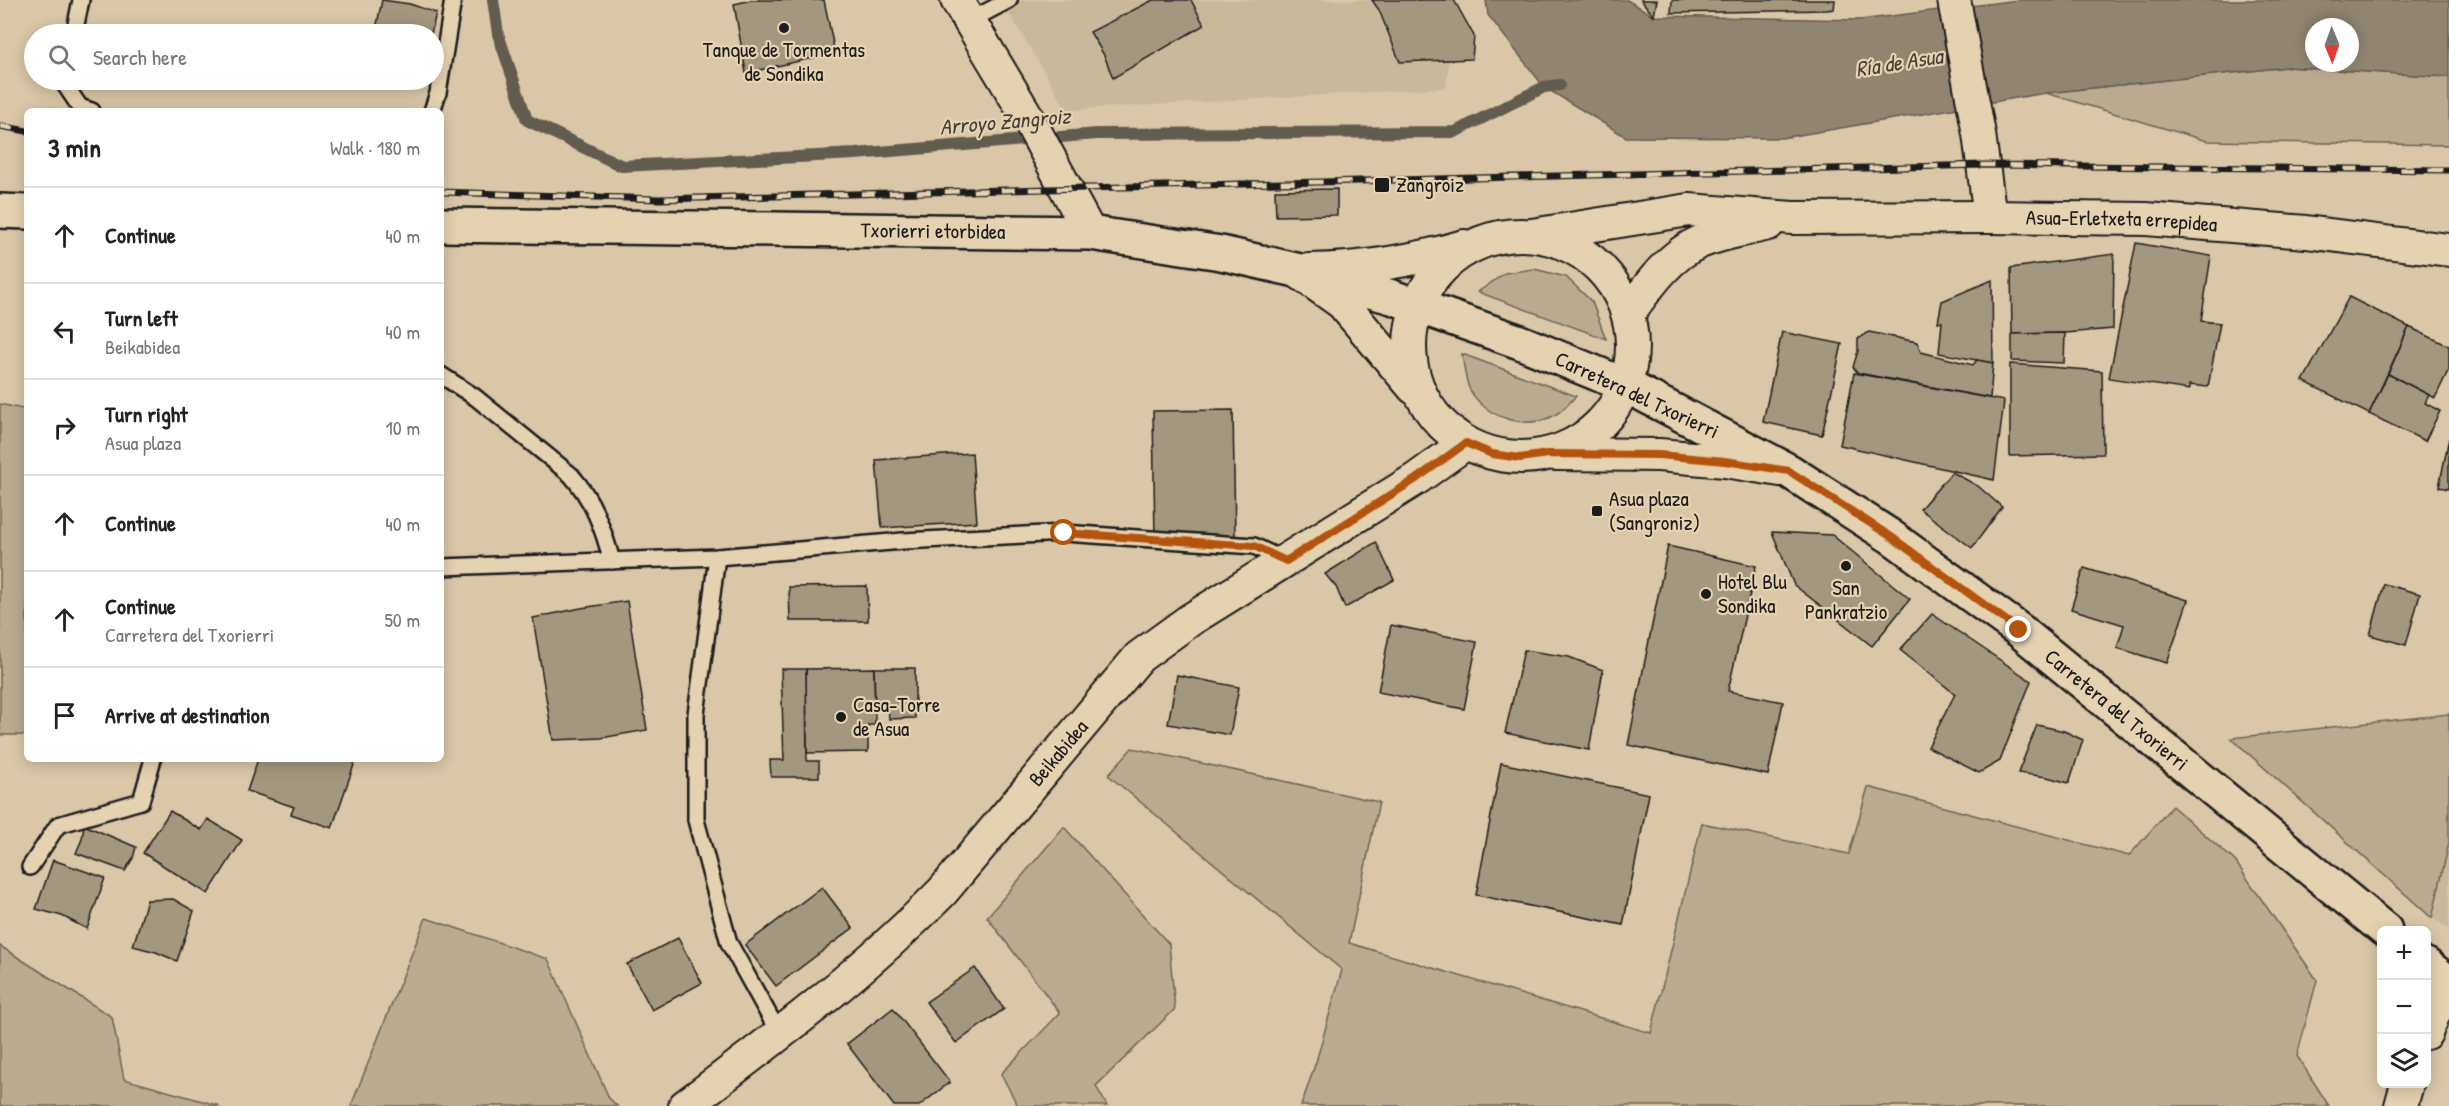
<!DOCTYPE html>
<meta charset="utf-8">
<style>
:root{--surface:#fff;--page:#f2f2f2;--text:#222;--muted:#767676;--line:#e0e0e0}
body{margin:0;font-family:"Patrick Hand",sans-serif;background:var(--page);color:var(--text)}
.controls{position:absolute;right:18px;bottom:18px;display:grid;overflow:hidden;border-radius:9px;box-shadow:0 3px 15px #0003}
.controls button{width:54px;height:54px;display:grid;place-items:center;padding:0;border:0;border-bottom:2px solid var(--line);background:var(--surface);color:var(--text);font:30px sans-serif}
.compass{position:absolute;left:2305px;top:18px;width:54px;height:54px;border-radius:50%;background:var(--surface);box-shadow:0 3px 15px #0003;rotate:179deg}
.stop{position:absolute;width:18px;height:18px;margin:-14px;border:4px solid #b45309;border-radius:50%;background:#fff}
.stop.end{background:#b45309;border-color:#fff;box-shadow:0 2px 6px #0008}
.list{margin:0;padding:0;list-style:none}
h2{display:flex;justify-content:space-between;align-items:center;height:78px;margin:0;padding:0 24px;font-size:26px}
h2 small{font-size:20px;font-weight:400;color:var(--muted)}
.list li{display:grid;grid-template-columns:39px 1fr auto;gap:18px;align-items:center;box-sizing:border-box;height:96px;padding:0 24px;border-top:2px solid var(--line)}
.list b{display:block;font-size:22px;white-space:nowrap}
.list p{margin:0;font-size:20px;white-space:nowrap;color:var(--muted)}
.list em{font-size:20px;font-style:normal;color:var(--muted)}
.icon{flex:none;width:33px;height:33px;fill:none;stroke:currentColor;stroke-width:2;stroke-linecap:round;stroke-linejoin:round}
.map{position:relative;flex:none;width:2449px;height:1106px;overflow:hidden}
.search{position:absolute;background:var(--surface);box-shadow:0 3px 15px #0003;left:24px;top:24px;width:420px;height:66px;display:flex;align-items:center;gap:15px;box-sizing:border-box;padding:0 21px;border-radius:33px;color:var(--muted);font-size:22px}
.panel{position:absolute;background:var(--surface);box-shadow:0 3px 15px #0003;left:24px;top:108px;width:420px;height:654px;border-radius:9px}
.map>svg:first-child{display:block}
.built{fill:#c9b99b}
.green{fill:#baab90;stroke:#6b6456;stroke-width:1.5}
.water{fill:#918572;stroke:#625b50;stroke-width:1.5;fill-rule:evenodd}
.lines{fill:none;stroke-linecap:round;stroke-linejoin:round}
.stream{stroke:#625b50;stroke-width:12}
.building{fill:#a49780;stroke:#1c1c1c;stroke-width:1.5}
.service-casing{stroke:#1c1c1c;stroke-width:20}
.minor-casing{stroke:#1c1c1c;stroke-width:36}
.tertiary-casing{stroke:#1c1c1c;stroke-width:38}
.primary-casing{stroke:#1c1c1c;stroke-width:38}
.service{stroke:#e5d2b0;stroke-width:15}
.minor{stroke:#e5d2b0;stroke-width:32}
.tertiary{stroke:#e5d2b0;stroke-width:33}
.primary{stroke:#e5d2b0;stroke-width:33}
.rail-casing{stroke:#1c1c1c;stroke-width:7}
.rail{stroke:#e5d2b0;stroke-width:4.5;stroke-dasharray:14;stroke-linecap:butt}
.route{stroke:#b45309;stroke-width:8}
.poi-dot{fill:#1c1c1c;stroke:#e5d2b0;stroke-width:2}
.labels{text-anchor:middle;stroke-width:4.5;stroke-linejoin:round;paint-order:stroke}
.poi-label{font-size:21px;fill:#1c1c1c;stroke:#e5d2b0;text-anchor:start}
.street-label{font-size:21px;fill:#1c1c1c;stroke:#e5d2b0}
.water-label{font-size:22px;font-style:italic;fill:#45413a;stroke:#e5d2b0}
</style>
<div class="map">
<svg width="2449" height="1106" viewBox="0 0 2449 1106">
<rect width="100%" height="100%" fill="#d9c7a7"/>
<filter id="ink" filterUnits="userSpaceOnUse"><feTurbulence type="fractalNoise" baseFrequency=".0167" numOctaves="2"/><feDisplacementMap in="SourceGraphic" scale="12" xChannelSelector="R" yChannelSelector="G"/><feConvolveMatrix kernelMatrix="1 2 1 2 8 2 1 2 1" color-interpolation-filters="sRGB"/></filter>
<g filter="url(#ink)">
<g class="built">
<path d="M1001,0H1446L1454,18L1446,88L1067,110Z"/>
<path d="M2449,843V929L2432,918Z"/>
</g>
<g class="green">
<path d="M2287,67L2449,77V145L2207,141L2046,93Z"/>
<path d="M1534,269L1566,277L1592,302L1606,339L1478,292L1505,273Z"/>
<path d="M1462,354L1576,396C1570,402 1563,410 1555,415C1526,431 1486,418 1470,390C1465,381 1464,365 1462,354Z"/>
<path d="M0,404L27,410V735H0Z"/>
<path d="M2449,714V843L2432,918L2231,738Z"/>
<path d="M1132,748L1379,802L1349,943L1651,1033L1702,823L1849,854L1868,787L2129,856L2172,806L2235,861L2317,980L2297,1056L2329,1106H1301L1316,1062L1342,970L1108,775Z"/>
<path d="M1064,827L1169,944L1175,1009L1096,1086L1107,1106H1018L1001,1074L1060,1013L987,917Z"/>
<path d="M426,918L548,959L609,1098L617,1106H351Z"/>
<path d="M0,946L112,1017L124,1079L220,1106H0Z"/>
</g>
<path class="water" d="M1486,0H1627L1654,16L1860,20L2018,0H2449V77L2287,67L2046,93L1782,138L1626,137L1544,87L1488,15ZM2314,27H2350V63H2314Z"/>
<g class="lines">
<path class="stream" d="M493,0L498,34L527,120L622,166L855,154L1097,134L1455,132L1544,87L1560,85"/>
</g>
<g class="building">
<path d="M382,0L410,4L436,13L431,34H375Z"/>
<path d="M752,0H824L835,53L746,73L734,4Z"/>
<path d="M1153,0H1191L1204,25L1113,78L1104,55L1090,32Z"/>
<path d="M1372,0H1454L1474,36L1472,59L1400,62L1379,10Z"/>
<path d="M1641,0H1657L1654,16Z"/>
<path d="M1672,0H1835L1834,9L1827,10L1671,13Z"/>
<path d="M1337,189V215L1276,216L1275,190Z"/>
<path d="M2136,243L2211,256L2201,321L2220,323L2208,387L2189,385V390L2109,378Z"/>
<path d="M2114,254L2113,329L2065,333L2012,334L2011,268Z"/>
<path d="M1992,280L1993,363L1939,353L1942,322H1938L1942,301Z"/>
<path d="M2349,297L2409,327L2369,414L2303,381Z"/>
<path d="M2409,327L2449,346V369L2435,398L2388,374Z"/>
<path d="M1782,332L1842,344L1822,435L1763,422Z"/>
<path d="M1869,332L1917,342L1921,352L1973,365L1977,360L1993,363L1990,398L1858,373L1853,367L1858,351V339Z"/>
<path d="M2065,333L2064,363L2012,361V334Z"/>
<path d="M2010,364L2102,371L2103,454L2010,456Z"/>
<path d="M1854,373L2004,401L1994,480L1840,445Z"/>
<path d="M2388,374L2429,395L2425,403L2440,411L2425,441L2369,414Z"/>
<path d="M1233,410L1235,538L1155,539L1153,411Z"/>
<path d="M2449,438V489L2439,487Z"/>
<path d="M972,453L977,522L882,528L876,460Z"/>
<path d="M1952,472L1978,486L2002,507L1972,548L1920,509Z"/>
<path d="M1772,532L1832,535L1910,599L1872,646L1794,585Z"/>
<path d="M1376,542L1394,580L1345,608L1336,587L1325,574Z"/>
<path d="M1668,546L1756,566L1728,691L1783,702L1768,775L1628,745Z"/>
<path d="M2084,568L2188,600L2167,663L2117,648L2124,625L2071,609Z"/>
<path d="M2384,584L2420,594L2406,645L2370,635Z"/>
<path d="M867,586L868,621H790L789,587Z"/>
<path d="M627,601L647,730L601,738L553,740L533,618L581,608Z"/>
<path d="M1932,614L2031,681L2000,761L1979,773L1928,747L1955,694L1900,650Z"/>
<path d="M1391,625L1477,642L1464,709L1378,692Z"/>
<path d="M1524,650L1569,657L1603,670L1589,750L1505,733Z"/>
<path d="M874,668L875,725H868V752L807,753L806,669Z"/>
<path d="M874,668H915V718L889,719L888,708H875Z"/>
<path d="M781,669H806L807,761H819V777H771L770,760H784Z"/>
<path d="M1177,675L1239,687L1230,735L1168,724Z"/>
<path d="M2037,725L2064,731L2083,740L2069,783L2047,777L2018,773Z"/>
<path d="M258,759H356L332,828L291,814L294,807L247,791Z"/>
<path d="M1501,763L1649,794L1623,925L1476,895Z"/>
<path d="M170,811L201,830L208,819L242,840L208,894L143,853Z"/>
<path d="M84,825L136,847L133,858L125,871L76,853L82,839Z"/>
<path d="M53,860L105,878L87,929L62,916L36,909Z"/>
<path d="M822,887L853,928L776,986L745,945Z"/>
<path d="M173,899L194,911L177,961L156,952L133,946L147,900Z"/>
<path d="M678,938L702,983L652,1010L627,964Z"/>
<path d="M975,968L1004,1009L956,1043L926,1002Z"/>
<path d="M893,1008L950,1082L919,1106H894L847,1044Z"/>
</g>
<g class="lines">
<defs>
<g id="service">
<path d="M969,21L1009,0"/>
<path d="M74,34L81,0"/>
<path d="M63,80V82L80,107L92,111"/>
<path d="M432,111L438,93L453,0"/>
<path d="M441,375L475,397L571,475C594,501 603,529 612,561"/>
<path d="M717,557L696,714V820L729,943L780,1035"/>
<path d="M441,567L717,557L903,541L1064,533L1254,546L1286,561"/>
<path d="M30,867L58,825L141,801L153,759"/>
</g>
<g id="minor">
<path d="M957,0L1028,118L1090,233"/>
<path d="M1954,0L1979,134L1990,217"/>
<circle cx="1521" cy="346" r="111"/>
<path id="s1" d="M1532,235L1689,210L1793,218L1990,217L2146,219L2306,232L2449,250"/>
<path d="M1309,270C1362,269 1413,261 1464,246"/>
<path d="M1300,273L1342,303L1414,388"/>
<path d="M1628,314C1647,288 1669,255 1700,242C1721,233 1746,230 1768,224"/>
<path d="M1555,454L1659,455L1725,461L1780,470"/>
<path d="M2426,1033L2447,982"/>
<path id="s2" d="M685,1106C774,1039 865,971 943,891L1139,657L1190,620L1416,479L1466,443"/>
<path d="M2401,1106L2407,1084"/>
</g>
<g id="tertiary">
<path d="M0,211L27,212"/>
<path id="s3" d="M441,225L1090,233L1221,253L1296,270L1392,297L1520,342L1625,385"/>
</g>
<g id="primary">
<path id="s4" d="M1625,385L1789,471L1890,536L2019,630L2385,930"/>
<path d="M2426,965L2449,983"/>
</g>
</defs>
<use href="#service" class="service-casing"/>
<use href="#minor" class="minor-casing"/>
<use href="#tertiary" class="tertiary-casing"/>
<use href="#primary" class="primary-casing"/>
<use href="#service" class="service"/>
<use href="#minor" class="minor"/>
<use href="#tertiary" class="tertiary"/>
<use href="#primary" class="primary"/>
<defs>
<g id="rail">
<path d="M0,126L27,131"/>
<path d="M441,192L659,199L1983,165L2449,170"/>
</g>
</defs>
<use href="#rail" class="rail-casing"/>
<use href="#rail" class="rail"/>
</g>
</g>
<g class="lines" filter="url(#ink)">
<path class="route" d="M1064,533L1254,546L1286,561L1416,479L1466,443L1492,454L1520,458L1548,454L1659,455L1725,461L1789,471L1890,536L2019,630"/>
</g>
<g class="poi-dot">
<circle cx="784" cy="28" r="6"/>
<rect x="1374" y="177" width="16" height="16" rx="3"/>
<rect x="1591" y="505" width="12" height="12" rx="3"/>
<circle cx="1846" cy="566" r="6"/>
<circle cx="1706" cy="594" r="6"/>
<circle cx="841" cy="717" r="6"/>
</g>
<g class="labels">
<g class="poi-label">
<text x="784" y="57" text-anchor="middle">Tanque de Tormentas<tspan x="784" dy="24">de Sondika</tspan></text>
<text x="1396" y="192">Zangroiz</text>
<text x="1609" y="506">Asua plaza<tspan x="1609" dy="24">(Sangroniz)</tspan></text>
<text x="1718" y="589">Hotel Blu<tspan x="1718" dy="24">Sondika</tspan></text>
<text x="1846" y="595" text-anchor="middle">San<tspan x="1846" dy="24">Pankratzio</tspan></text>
<text x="853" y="712">Casa-Torre<tspan x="853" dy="24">de Asua</tspan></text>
</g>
<g class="street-label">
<text dy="7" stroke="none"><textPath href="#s1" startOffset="592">Asua-Erletxeta errepidea</textPath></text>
<text dy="7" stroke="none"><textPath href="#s3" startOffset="492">Txorierri etorbidea</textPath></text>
<text transform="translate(1637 395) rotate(25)" y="7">Carretera del Txorierri</text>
<text dy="7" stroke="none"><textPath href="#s4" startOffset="591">Carretera del Txorierri</textPath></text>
<text dy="7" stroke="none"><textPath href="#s2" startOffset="516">Beikabidea</textPath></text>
</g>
<g class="water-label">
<text transform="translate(1899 62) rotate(-9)" y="8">Ría de Asua</text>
<text transform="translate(1005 121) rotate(-5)" y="8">Arroyo Zangroiz</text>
</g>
</g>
</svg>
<div class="controls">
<button>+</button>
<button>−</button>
<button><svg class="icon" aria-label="layers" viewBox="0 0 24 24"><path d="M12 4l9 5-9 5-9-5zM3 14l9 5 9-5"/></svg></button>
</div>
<svg class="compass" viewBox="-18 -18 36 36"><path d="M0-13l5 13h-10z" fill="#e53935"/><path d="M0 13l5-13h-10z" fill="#767676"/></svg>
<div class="stop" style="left:1064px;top:533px"></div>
<div class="stop end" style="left:2019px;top:630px"></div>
<div class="search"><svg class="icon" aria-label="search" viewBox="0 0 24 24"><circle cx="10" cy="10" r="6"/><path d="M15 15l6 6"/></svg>Search here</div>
<section class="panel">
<h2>3 min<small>Walk · 180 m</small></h2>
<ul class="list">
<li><svg class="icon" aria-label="ahead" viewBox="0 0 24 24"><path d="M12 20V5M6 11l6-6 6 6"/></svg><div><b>Continue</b></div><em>40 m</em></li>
<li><svg class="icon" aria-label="left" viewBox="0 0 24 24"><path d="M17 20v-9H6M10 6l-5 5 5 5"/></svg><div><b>Turn left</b><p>Beikabidea</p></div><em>40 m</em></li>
<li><svg class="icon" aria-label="right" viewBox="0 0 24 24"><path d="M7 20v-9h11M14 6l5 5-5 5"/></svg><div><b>Turn right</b><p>Asua plaza</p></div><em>10 m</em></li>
<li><svg class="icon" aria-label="ahead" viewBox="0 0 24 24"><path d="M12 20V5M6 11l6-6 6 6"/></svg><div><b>Continue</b></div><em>40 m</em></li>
<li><svg class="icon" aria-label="ahead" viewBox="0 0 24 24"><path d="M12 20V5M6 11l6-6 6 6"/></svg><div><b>Continue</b><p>Carretera del Txorierri</p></div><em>50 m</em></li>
<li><svg class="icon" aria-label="arrive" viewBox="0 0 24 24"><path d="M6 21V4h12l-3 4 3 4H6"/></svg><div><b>Arrive at destination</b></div></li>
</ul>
</section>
</div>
